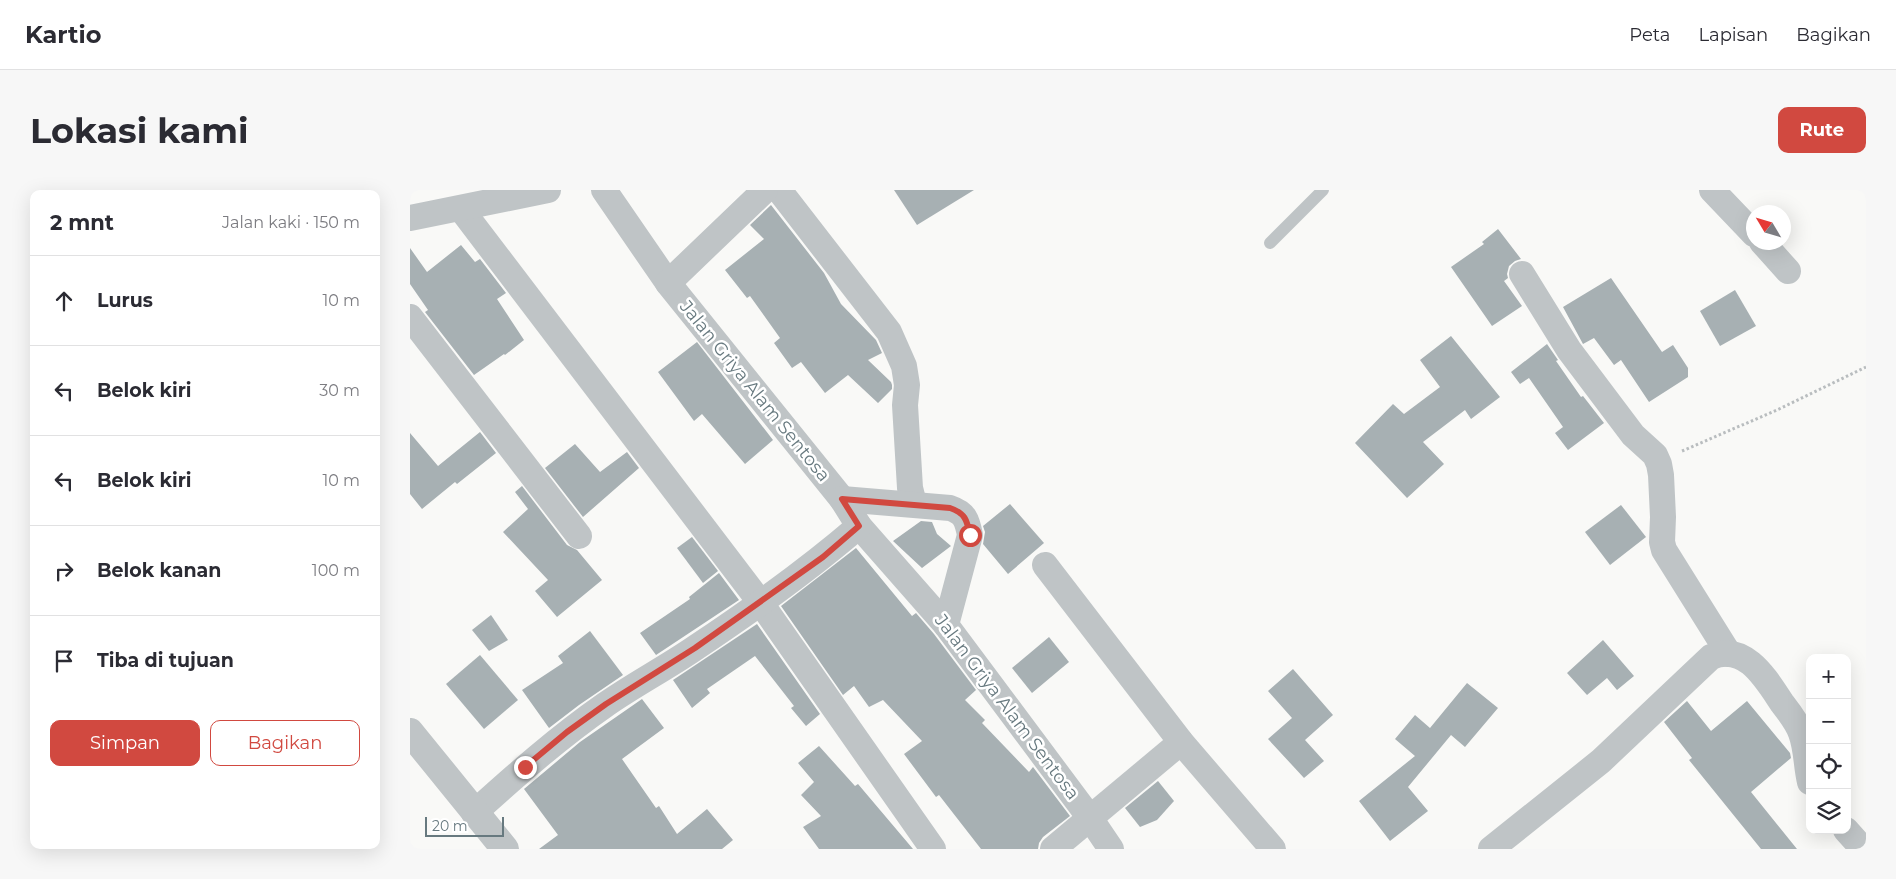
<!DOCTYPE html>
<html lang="id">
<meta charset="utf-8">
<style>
:root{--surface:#fff;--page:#f7f7f7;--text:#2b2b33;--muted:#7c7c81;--line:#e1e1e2;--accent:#d14940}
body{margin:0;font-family:Montserrat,sans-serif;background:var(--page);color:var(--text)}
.controls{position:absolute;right:15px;bottom:15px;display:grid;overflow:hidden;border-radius:10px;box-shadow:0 5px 20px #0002}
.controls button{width:45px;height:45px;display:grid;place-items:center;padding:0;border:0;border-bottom:1px solid var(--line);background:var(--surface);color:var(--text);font:25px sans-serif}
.compass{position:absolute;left:1336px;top:15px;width:45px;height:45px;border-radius:50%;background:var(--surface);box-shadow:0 5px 20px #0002;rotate:308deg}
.scale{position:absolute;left:15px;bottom:12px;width:79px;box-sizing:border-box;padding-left:5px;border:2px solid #67797f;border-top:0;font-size:14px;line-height:18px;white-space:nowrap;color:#67797f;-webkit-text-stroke:4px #fff;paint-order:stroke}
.stop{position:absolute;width:15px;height:15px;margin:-11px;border:4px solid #d14940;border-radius:50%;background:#fff}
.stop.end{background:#d14940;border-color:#fff;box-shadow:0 1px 5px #0008}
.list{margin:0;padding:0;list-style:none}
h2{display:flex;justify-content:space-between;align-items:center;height:65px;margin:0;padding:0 20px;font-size:21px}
h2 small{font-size:16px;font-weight:400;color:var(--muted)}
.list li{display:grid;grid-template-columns:32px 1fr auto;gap:15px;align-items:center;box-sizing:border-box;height:90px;padding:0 20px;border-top:1px solid var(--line)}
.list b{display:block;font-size:19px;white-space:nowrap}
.list em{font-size:16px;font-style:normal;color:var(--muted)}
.actions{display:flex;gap:10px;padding:15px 20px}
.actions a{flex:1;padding:11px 0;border:1px solid var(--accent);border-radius:10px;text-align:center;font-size:18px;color:var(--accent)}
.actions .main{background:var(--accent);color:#fff}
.icon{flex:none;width:28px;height:28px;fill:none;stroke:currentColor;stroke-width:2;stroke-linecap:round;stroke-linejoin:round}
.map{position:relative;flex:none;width:1456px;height:659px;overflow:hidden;border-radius:10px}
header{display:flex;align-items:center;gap:30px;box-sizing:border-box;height:70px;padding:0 25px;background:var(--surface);border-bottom:1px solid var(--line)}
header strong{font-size:24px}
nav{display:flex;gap:28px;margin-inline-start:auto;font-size:18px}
.intro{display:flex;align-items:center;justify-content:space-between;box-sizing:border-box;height:120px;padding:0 30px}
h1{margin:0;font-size:35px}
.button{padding:12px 22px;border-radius:10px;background:var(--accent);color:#fff;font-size:18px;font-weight:700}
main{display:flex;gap:30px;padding:0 30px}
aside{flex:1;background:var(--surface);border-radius:10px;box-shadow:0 5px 20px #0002}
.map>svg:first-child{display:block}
.building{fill:#a7b0b3}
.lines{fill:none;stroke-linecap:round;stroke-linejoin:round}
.path{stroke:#b9bdbf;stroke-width:3;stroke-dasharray:2.5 2.5;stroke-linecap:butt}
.service{stroke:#bfc4c6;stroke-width:12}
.minor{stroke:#bfc4c6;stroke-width:26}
.tertiary{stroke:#bfc4c6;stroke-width:28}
.route{stroke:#d14940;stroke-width:6}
.labels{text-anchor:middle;stroke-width:5;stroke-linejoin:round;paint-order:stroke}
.street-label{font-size:18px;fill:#67797f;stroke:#fff}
</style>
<header>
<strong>Kartio</strong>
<nav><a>Peta</a><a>Lapisan</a><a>Bagikan</a></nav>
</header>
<div class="intro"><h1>Lokasi kami</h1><a class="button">Rute</a></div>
<main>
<aside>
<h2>2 mnt<small>Jalan kaki · 150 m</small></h2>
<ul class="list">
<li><svg class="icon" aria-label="ahead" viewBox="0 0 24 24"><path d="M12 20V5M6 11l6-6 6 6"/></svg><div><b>Lurus</b></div><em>10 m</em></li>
<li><svg class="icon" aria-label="left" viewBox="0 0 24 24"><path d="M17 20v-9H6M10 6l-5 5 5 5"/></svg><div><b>Belok kiri</b></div><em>30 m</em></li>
<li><svg class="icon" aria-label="left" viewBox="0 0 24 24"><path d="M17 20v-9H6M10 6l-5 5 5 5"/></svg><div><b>Belok kiri</b></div><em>10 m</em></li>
<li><svg class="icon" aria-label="right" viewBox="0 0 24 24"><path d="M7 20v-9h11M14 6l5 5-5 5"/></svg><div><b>Belok kanan</b></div><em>100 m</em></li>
<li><svg class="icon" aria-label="arrive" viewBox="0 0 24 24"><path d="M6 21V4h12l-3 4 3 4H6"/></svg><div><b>Tiba di tujuan</b></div></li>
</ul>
<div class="actions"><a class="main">Simpan</a><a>Bagikan</a></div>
</aside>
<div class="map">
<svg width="1456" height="659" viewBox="0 0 1456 659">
<rect width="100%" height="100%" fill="#f9f9f7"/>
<g class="building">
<path d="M484,0H564L507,35Z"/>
<path d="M361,15L414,83L431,114L466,150L472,163L458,170L481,192L482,195V199L468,213L438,185L415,203L391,172L382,178L364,153L370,148L340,106L337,108L315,80L354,49L340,35Z"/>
<path d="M1088,39L1111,69L1105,71L1099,76L1097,84L1098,88L1094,91L1112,116L1082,136L1041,77L1074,54L1072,52Z"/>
<path d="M51,55L65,72L70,69L96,103L87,109L114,150L95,165L94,164L64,185L15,122L18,120L0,94V58L17,82Z"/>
<path d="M1201,88L1252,162L1263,155L1278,178V187L1239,212L1211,170L1204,175L1184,148L1173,154L1153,117Z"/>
<path d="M1325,100L1346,136L1310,156L1290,121Z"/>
<path d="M1041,146L1090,207L1061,229L1055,220L1013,252L1034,274L997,308L945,253L983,214L994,224L1030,197L1010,170Z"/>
<path d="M287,152L363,250L335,274L292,224L284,231L248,182Z"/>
<path d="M1137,154L1148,170L1146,171L1171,207L1173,206L1194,233L1158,260L1145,243L1153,237L1119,188L1110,194L1101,182Z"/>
<path d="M70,242L86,263L47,294L45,292L12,319L0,304V243L28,276Z"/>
<path d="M165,254L190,282L217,262L229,278L173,327L135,278Z"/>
<path d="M112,296L157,355L167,360L192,390L147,427L125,401L138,390L93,342L118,319L105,302Z"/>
<path d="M600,314L634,353L598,384L573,354L575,342L573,336Z"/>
<path d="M1211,315L1236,347L1200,375L1175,342Z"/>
<path d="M511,331L522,332L527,344L541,356L512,378L483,351Z"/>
<path d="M282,347L308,381L293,393L267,358Z"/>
<path d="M446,358L502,426L506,423L524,444L566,500L555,510L575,530L572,533L619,582L623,577L660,626L633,647L629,653L628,659H571L529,605L526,607L494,564L512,551L473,510L459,517L444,496L433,505L371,416Z"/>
<path d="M309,383L329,410L246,465L230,443L280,409L279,407Z"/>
<path d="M81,425L98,450L79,461L62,440Z"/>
<path d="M347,434L410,524L396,536L381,518L384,516L345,466L297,499L300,503L282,518L263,490Z"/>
<path d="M180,441L213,485L169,515L139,538L112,500L153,473L148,466Z"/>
<path d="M639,447L659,472L622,503L602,478Z"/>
<path d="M1193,450L1224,486L1207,500L1197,488L1177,505L1157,483Z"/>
<path d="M70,465L108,510L74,539L36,494Z"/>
<path d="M883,479L923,525L895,550L914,571L894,588L858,549L882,528L858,501Z"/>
<path d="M1057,493L1088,518L1055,557L1041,545L998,597L1018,621L980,651L949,611L1005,566L985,549L1005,525L1020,538Z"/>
<path d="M232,509L254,538L212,569L246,618L249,616L267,644L297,619L323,650L312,659H129L148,645L114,599L170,552Z"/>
<path d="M1277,511L1301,541L1337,511L1380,563L1381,568L1341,602L1387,659H1351L1279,570L1282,568L1254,532Z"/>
<path d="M409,556L445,596L448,594L503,659H409L393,637L411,626L391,605L404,592L388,573Z"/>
<path d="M748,591L764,611L747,630L730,637L715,618Z"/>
</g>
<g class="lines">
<path class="path" d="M1272,261L1367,220L1456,177"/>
<path class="service" d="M860,53L913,0"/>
<g class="minor">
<path d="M194,0L258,93L432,309L449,336L536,435L680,628L701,659"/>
<path d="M369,0L479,142L494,176L497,195L495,215L500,298L504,314"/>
<path d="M1302,0L1344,44"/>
<path d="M51,19L350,412L523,659"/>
<path d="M0,28L138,0"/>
<path d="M1352,52L1378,81"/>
<path d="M1112,84L1159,160L1223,245L1245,265L1249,274L1251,285L1253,327L1252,352L1254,360L1319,464"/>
<path d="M258,93L355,0"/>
<path d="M0,127L169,346"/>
<path d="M432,309L540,318C555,323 557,330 560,345L536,435"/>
<path d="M635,375L771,552L863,659"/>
<path d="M64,623C106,585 149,547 195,515C225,494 256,478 285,458C342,420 398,380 449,336"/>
<path d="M1436,640L1453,659"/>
<path d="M643,659L771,552"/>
<path d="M1081,659L1191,571L1301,467C1335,452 1356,489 1372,513C1379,522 1387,532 1391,543C1397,559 1396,576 1400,592"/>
</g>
<path class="tertiary" d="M0,542L95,659"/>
</g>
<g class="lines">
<path class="route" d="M115,577L157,542L196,514L285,458L413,367L449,336L432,309L540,318C555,323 557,330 560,345"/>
</g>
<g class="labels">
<g class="street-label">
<text transform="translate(345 201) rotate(51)" y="6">Jalan Griya Alam Sentosa</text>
<text transform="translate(597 517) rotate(53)" y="6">Jalan Griya Alam Sentosa</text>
</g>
</g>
</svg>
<div class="controls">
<button>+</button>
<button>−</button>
<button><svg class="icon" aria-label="locate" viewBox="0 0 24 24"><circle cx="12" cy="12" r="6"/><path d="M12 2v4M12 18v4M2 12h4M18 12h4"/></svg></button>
<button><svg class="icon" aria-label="layers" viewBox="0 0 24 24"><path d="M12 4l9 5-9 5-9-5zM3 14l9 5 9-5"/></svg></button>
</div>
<svg class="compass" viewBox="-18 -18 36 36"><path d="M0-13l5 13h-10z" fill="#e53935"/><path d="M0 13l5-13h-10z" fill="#7c7c81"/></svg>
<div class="scale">20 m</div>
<div class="stop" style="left:560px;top:345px"></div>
<div class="stop end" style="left:115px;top:577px"></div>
</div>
</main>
